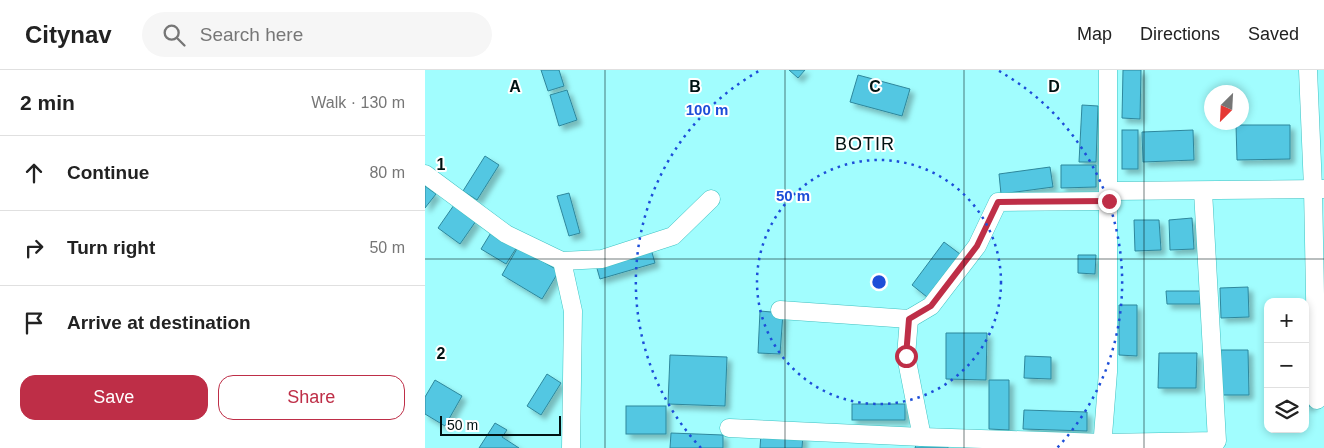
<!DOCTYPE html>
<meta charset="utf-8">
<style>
:root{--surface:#fff;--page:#f6f6f6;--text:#222;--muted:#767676;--line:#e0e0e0;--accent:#be2e47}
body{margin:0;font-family:Helvetica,sans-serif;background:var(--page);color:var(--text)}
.controls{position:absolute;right:15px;bottom:15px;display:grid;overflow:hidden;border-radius:10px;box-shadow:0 2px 8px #0003}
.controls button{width:45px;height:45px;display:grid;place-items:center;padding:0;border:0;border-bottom:1px solid var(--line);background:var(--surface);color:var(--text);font:25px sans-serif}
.compass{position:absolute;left:779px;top:15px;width:45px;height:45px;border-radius:50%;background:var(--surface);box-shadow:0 2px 8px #0003;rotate:204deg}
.scale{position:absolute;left:15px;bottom:12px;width:121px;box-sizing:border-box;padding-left:5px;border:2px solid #001212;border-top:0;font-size:14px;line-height:18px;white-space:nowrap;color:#001212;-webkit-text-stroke:4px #fff;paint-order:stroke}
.stop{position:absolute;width:15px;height:15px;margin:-11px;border:4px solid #be2e47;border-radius:50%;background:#fff}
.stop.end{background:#be2e47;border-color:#fff;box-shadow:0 1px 5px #0008}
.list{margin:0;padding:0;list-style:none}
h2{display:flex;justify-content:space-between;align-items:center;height:65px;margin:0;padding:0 20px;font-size:21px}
h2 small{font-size:16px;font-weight:400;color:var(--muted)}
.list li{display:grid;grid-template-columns:32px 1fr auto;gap:15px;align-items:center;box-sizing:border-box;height:75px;padding:0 20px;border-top:1px solid var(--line)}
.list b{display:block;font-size:19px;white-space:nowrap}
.list em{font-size:16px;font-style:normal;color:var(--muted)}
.actions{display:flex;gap:10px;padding:15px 20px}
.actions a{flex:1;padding:11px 0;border:1px solid var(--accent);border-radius:15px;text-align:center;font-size:18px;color:var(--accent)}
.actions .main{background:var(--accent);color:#fff}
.icon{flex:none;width:28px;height:28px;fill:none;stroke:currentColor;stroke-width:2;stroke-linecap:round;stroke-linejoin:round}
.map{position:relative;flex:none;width:899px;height:378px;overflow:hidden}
header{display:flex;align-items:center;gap:30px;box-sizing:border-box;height:70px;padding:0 25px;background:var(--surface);border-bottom:1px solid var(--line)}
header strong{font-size:24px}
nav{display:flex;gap:28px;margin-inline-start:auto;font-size:18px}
.search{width:350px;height:45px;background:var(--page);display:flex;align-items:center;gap:12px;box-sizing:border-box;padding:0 18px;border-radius:28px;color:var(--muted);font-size:19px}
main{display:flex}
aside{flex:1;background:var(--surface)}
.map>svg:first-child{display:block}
.building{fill:#53c7e2;stroke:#2e879c;filter:url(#shadow)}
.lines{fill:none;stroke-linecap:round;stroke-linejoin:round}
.minor-casing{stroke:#3fc1c2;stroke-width:19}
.minor{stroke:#fff;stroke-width:18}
.route{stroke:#be2e47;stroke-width:6}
.grid{fill:none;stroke:#001212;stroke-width:1;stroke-opacity:0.55}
.ring{fill:none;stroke:#1d4ed8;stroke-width:2.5;stroke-dasharray:2.5 5}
.labels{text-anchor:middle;stroke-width:4;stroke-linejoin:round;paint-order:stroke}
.quarter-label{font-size:18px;letter-spacing:1px;fill:#001212;stroke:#fff}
.grid-label{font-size:16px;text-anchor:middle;font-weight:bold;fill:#001212;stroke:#fff;stroke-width:4;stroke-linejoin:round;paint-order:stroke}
.centre{fill:#1d4ed8;stroke:#fff;stroke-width:2.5}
.ring-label{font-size:15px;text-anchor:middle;font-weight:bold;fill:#1d4ed8;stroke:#fff;stroke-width:4;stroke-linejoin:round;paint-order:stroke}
</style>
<header>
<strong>Citynav</strong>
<div class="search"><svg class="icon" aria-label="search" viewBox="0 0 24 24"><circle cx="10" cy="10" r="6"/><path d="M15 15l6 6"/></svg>Search here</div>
<nav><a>Map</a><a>Directions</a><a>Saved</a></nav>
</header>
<main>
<aside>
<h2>2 min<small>Walk · 130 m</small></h2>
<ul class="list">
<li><svg class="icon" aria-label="ahead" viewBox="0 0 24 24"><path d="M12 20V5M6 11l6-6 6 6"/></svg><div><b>Continue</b></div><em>80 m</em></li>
<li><svg class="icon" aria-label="right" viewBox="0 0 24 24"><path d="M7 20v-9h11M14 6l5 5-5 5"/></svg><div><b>Turn right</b></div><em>50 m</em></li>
<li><svg class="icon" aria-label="arrive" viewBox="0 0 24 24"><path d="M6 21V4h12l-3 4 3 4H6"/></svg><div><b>Arrive at destination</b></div></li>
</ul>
<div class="actions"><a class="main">Save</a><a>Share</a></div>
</aside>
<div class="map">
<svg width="899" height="378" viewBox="0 0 899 378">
<defs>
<filter id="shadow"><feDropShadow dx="4.5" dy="4.5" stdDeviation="2.5" flood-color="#0004"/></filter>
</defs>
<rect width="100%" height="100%" fill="#a1fdfe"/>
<g class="building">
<path d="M116,0H134L139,16L123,21Z"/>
<path d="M364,0H380L373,8Z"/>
<path d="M698,0H716L715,49L697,48Z"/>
<path d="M433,5L485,19L477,46L425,32Z"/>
<path d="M142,20L152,50L134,56L125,25Z"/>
<path d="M657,35L673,36L671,92H654Z"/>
<path d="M811,55H865V89L812,90Z"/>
<rect x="697" y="60" width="16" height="39"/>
<path d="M768,60L769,90L718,92L717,62Z"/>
<path d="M60,86L74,95L52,130L38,121Z"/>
<path d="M636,95H671V117L636,118Z"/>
<path d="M625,97L628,117L576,124L574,104Z"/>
<path d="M0,116L11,124L0,138Z"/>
<path d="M144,123L155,163L144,166L132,126Z"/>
<path d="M29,135L51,151L35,174L13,158Z"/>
<path d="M767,148L769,179L745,180L744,150Z"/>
<path d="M709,150H734L736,180L710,181Z"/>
<path d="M67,161L92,177L81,194L56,179Z"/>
<path d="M519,172L535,184L502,227L487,215Z"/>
<path d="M93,177L134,201L117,229L77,205Z"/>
<path d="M226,179L230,193L175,209L171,195Z"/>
<path d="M653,185H671L670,204L653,203Z"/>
<path d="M823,217L824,247L796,248L795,218Z"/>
<path d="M741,221H775V234H742Z"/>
<path d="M694,235H712V286L694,285Z"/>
<path d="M335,241L358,243L355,284L333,283Z"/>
<path d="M880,246H885V284L880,283Z"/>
<path d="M521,263H562L561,310L521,309Z"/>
<path d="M796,280H823L824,325H797Z"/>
<path d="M734,283H772L771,318H733Z"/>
<path d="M245,285L302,287L300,336L243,334Z"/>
<path d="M600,286L626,287V309L599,308Z"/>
<path d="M122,304L136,313L116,345L102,336Z"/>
<path d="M10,310L37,326L20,356L0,344V327Z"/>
<path d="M564,310H584V360L564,359Z"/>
<path d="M880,311H886L887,336H880Z"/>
<rect x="427" y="334" width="53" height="16"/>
<rect x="201" y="336" width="40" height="28"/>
<path d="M599,340L662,342V361L598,359Z"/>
<path d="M70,353L82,360L77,367L94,378H54Z"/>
<path d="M246,363L298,365V378H245Z"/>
<path d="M336,363L378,365L377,378H335Z"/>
<path d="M491,375L523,376V378H490Z"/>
</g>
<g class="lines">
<defs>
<g id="minor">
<path d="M883,0L888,118L892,330"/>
<path d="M0,104L81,164L137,191L177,189L248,166L286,129"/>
<path d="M684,121L899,119"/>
<path d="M137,191L148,241L146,378"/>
<path d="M355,240L484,249L506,236L552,176L573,132L684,131"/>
<path d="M484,249L481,286L497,367"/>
<path d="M304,358L497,367L678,373L792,371L778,121"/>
<path d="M677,378L683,302V0"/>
</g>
</defs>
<use href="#minor" class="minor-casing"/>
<use href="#minor" class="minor"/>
</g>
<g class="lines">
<path class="route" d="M481,286L484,249L506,236L552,176L573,132L684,131"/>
</g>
<path class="grid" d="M180,0V378M360,0V378M539,0V378M719,0V378M0,189H899"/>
<g class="ring">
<circle cx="454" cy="212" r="122"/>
<path d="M276 378A243 243 0 0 1 334 1M574 1A243 243 0 0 1 632 378"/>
</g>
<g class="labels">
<g class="quarter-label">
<text x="440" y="80">BOTIR</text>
</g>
</g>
<g class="grid-label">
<text x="90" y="22">A</text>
<text x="270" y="22">B</text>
<text x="450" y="22">C</text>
<text x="629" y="22">D</text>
<text x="16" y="100">1</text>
<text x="16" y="289">2</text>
</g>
<circle cx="454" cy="212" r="8" class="centre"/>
<g class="ring-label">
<text x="282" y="45">100 m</text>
<text x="368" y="131">50 m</text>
</g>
</svg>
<div class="controls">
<button>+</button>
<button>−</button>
<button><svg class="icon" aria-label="layers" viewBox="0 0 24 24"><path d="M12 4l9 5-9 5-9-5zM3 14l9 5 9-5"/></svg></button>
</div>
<svg class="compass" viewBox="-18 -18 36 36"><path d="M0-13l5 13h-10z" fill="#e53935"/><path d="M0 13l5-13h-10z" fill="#767676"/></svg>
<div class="scale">50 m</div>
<div class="stop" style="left:481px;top:286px"></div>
<div class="stop end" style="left:684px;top:131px"></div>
</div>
</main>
